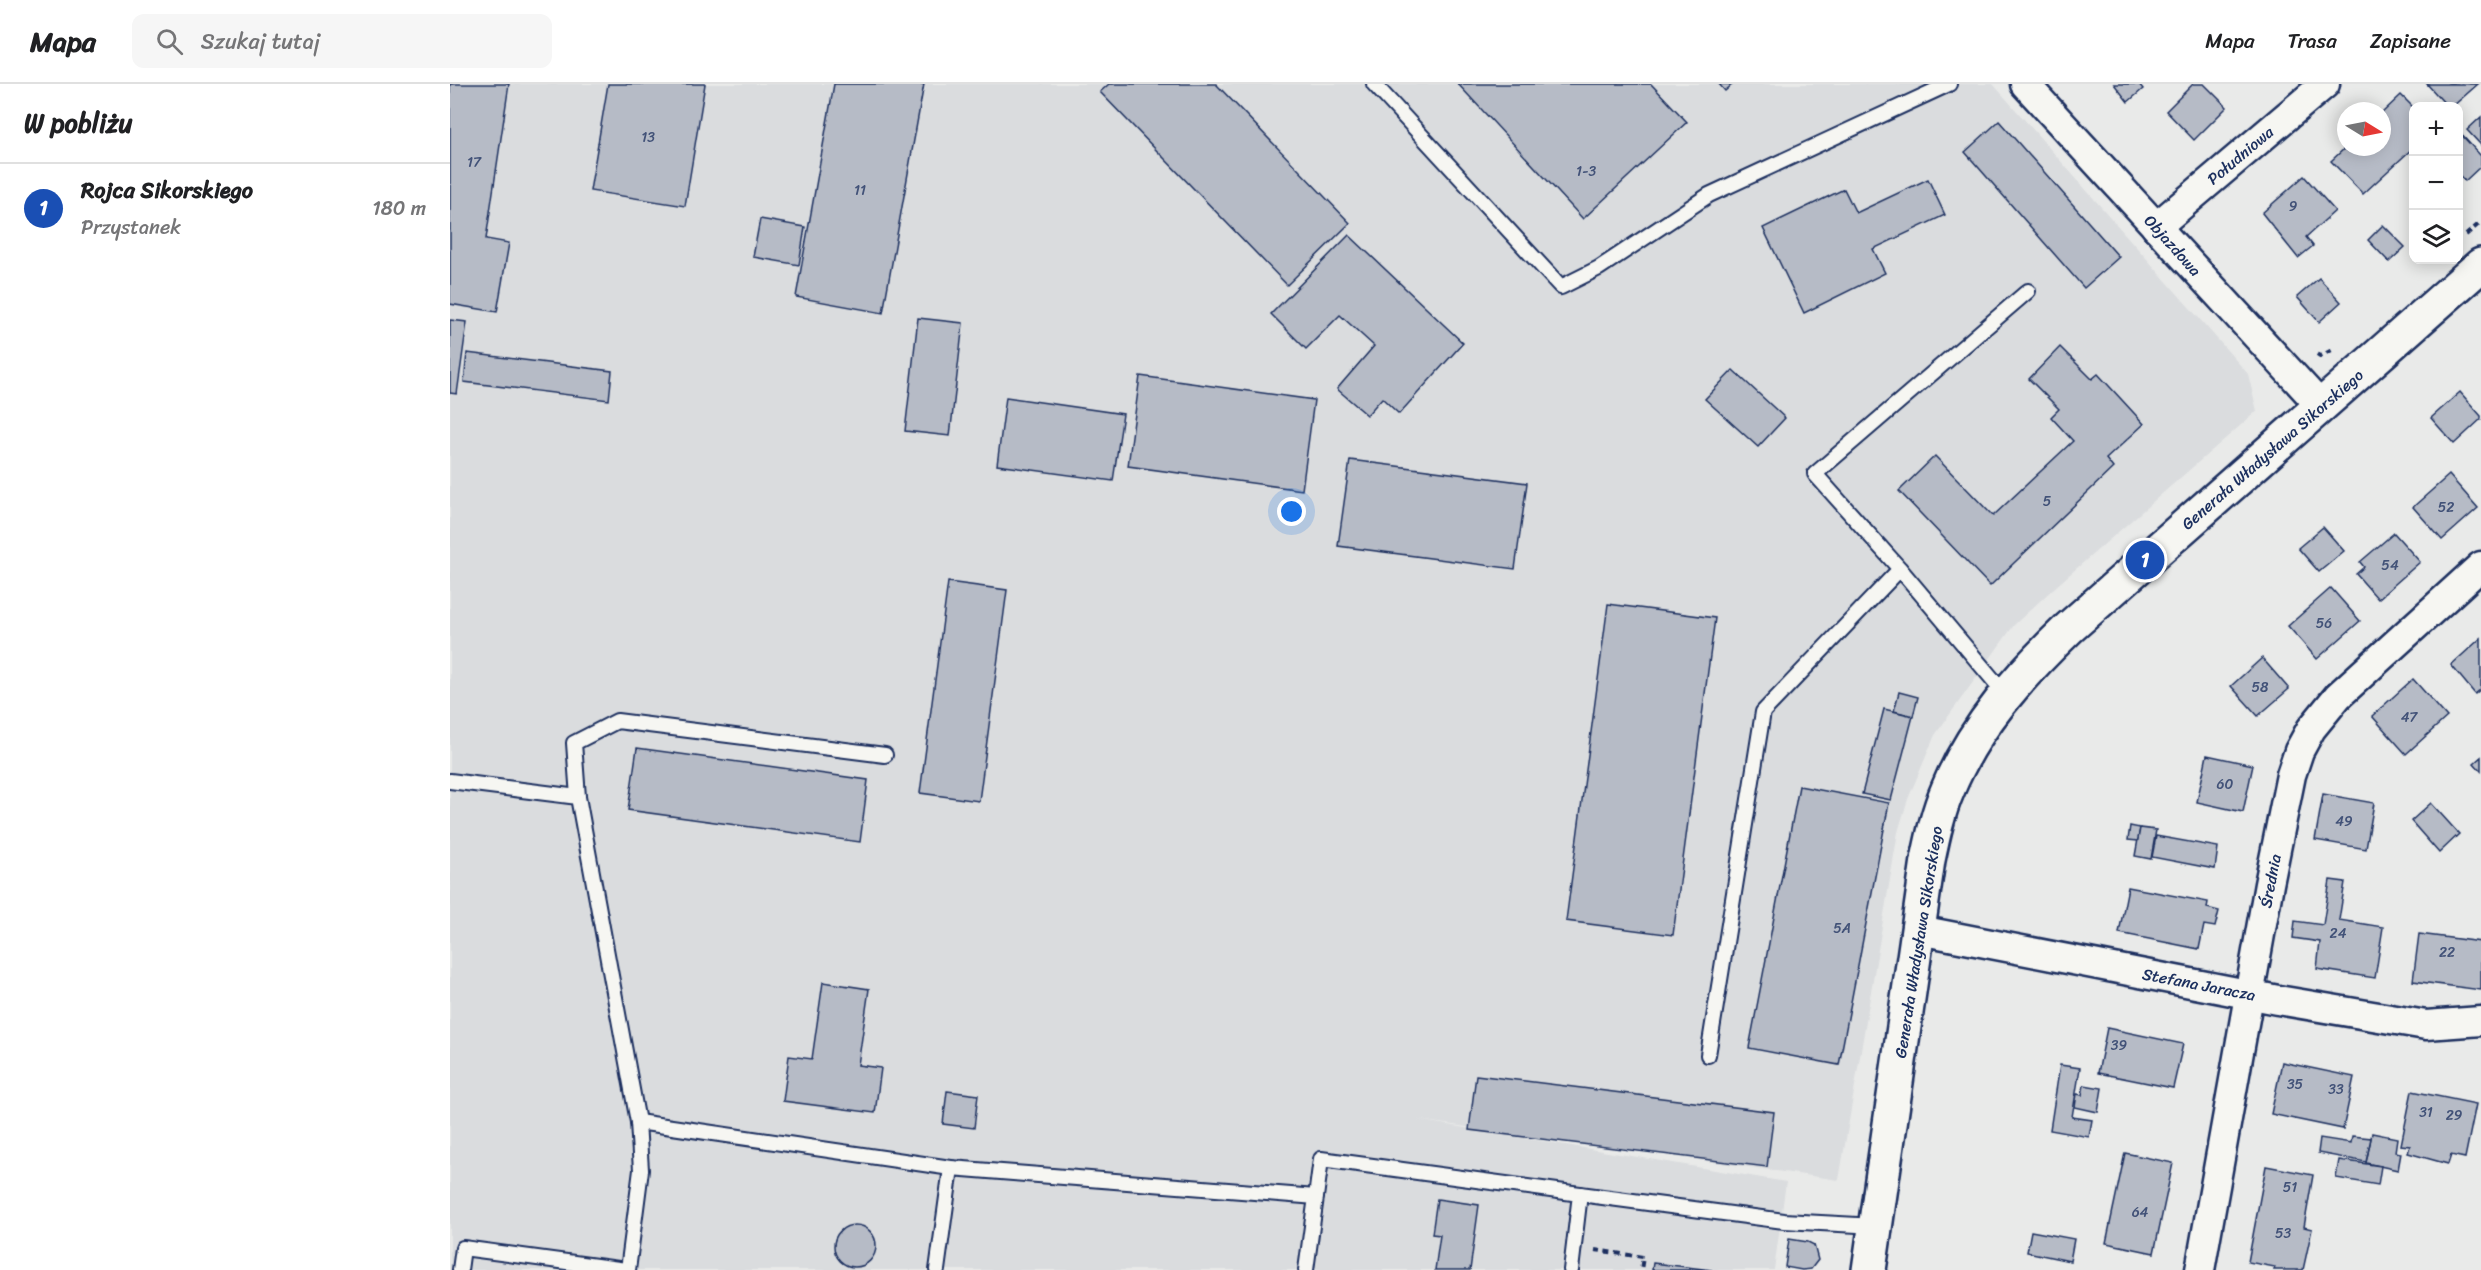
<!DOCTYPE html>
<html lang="pl">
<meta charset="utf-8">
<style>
:root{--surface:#fff;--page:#f6f6f6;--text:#202124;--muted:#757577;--line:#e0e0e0;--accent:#0b8043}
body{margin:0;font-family:Sriracha,sans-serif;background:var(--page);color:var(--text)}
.controls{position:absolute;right:18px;top:18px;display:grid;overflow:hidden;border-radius:12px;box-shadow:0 3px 15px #0003}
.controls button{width:54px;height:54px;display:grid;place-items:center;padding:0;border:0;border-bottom:2px solid var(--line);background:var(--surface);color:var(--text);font:30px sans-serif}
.compass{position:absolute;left:1887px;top:18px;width:54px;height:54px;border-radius:50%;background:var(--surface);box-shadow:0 3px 15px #0003;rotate:100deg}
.you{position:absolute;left:842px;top:428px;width:21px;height:21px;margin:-15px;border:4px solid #fff;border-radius:50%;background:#1a73e8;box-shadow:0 0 0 9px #1a73e833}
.badge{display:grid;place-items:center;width:39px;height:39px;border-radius:50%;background:var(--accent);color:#fff;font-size:20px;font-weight:700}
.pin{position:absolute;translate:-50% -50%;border:3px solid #fff;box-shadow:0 2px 6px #0006}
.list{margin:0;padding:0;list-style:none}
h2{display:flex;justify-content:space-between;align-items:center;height:78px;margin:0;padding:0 24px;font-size:26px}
h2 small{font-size:20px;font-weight:400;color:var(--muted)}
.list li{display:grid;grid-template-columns:39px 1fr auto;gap:18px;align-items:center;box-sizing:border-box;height:90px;padding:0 24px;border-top:2px solid var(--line)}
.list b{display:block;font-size:22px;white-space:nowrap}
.list p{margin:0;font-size:20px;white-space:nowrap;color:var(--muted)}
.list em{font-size:20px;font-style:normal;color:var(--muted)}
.icon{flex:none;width:33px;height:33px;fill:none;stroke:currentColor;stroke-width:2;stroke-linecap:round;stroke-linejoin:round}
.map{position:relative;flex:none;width:2031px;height:1186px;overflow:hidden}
header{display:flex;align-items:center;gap:36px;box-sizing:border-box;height:84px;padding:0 30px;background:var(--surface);border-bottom:2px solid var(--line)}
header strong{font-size:28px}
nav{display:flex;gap:33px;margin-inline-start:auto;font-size:21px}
.search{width:420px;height:54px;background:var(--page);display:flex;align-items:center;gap:15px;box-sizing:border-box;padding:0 21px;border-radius:12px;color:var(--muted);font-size:22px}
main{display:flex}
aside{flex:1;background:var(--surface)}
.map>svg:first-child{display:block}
.built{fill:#dadcde}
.building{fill:#b6bbc6;stroke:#1b2f5e;stroke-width:1.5}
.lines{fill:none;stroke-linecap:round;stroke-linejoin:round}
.service-casing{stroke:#1b2f5e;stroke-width:18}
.minor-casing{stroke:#1b2f5e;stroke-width:33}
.tertiary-casing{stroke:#1b2f5e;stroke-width:38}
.path{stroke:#1b2f5e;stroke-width:4;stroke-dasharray:6 4.5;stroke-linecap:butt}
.service{stroke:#f6f6f2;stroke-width:14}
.minor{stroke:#f6f6f2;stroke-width:28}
.tertiary{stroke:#f6f6f2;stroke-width:33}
.labels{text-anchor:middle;stroke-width:5;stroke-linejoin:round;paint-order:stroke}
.number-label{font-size:14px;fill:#425278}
.street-label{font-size:16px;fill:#1b2f5e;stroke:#f6f6f2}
</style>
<header>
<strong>Mapa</strong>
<div class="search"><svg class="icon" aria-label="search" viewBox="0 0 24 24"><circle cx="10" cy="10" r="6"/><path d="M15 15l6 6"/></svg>Szukaj tutaj</div>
<nav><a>Mapa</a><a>Trasa</a><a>Zapisane</a></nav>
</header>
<main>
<aside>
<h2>W pobliżu<small></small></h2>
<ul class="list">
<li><span class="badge" style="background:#1a4fb4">1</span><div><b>Rojca Sikorskiego</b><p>Przystanek</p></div><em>180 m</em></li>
</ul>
</aside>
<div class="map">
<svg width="2031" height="1186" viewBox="0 0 2031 1186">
<rect width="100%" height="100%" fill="#e9eae9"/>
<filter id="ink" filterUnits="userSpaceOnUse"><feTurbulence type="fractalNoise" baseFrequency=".0167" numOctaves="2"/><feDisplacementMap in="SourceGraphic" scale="12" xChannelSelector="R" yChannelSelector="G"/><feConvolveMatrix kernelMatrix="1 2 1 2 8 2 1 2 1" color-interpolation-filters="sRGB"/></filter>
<g filter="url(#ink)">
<path class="built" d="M0,0H1543L1798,290L1807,327L1604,504L1564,541L1485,651L1458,715L1448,748L1389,1096L968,1036L1336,1098L1324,1186H0Z"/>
<g class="building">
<path d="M0,0H59L36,155L59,159L47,228L0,220Z"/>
<path d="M158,0H255L235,122L140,107Z"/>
<path d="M384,0H474L433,229L346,213Z"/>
<path d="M659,0H766L900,139L837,201L650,8Z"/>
<path d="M1008,0H1201L1237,38L1133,135Z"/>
<path d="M1269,0H1283L1275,7Z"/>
<path d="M1664,0H1689L1693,5L1678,18Z"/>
<path d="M1743,0H1754L1777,23L1744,56L1716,27Z"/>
<path d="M1977,0H2028L2003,22H1997Z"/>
<path d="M1951,11L1964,24V63L1913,110L1881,77L1896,63H1932V29Z"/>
<path d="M2031,33V61L2017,46Z"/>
<path d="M1549,37L1669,173L1634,204L1515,68Z"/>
<path d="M2008,47L2031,72V82L2015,97L2008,90Z"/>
<path d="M1854,92L1885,127L1856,153L1863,162L1848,174L1812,129Z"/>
<path d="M1478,95L1495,131L1423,165L1435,189L1354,229L1313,144L1394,105L1406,129Z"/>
<path d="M310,135L355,143L349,181L303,173Z"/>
<path d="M1933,141L1955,163L1939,178L1918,156Z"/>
<path d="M899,151L1013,259L949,330L932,314L917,331L887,305L924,262L890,231L856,265L821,230Z"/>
<path d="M1869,194L1891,218L1869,238L1847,213Z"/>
<path d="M468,234L513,239L500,352L455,347Z"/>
<path d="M0,236L17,238L7,310L0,309Z"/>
<path d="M1610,263L1642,295L1648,290L1694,340L1656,375L1663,384L1540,502L1449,407L1485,372L1543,432L1623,357L1601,333L1609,325L1579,295Z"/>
<path d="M17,269L162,287L159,316L14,298Z"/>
<path d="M1283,286L1335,334L1308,363L1255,315Z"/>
<path d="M690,292L864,316L852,406L678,382Z"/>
<path d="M2010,308L2031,332V335L2004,360L1981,334Z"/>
<path d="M556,313L673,330L663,397L547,381Z"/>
<path d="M900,376L1077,399L1065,485L888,462Z"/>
<path d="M1999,391L2028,424L1992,456L1963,423Z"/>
<path d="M1873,443L1894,467L1869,488L1848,464Z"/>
<path d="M1944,449L1970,478L1928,515L1906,490L1914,483L1910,478Z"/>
<path d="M498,498L557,506L529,717L470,709Z"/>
<path d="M1881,504L1910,537L1867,575L1838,542Z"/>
<path d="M1158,520L1265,534L1223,851L1116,837Z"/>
<path d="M2031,554V605L2025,610L2001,581Z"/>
<path d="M1812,574L1839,605L1808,632L1781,602Z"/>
<path d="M1963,595L1997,633L1956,670L1922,632Z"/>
<path d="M1449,608L1468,613L1463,632L1444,627Z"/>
<path d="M1434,625L1463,632L1441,716L1412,710Z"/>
<path d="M187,664L418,696L410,758L178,726Z"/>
<path d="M1757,671L1803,681L1793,728L1747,718Z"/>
<path d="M2031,673V687L2024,679Z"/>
<path d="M1349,702L1439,719L1389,981L1299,964Z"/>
<path d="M1873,710L1924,719L1916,765L1865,756Z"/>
<path d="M1981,719L2009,750L1989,769L1961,737Z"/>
<path d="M1680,742L1690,744L1688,757L1678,756Z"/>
<path d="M1690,744L1706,746L1701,775L1685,772Z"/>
<path d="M1706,752L1768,763L1765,785L1702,773Z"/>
<path d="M1880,796L1895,798L1889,836L1933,843L1925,894L1867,885L1870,858L1843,854L1845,837L1873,841Z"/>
<path d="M1678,803L1758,818L1757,824L1769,827L1765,843L1754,841L1749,865L1669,849Z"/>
<path d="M1969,850L2031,858V906L1963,897Z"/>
<path d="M373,898L419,905L408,981L431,984L425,1029L333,1017L339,972L362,975Z"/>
<path d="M1657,944L1733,960L1723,1004L1648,989Z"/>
<path d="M1832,978L1904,993L1893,1045L1821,1030Z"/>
<path d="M1610,981L1630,984L1622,1033L1642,1036L1639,1053L1600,1046Z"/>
<path d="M1026,991L1324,1028L1317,1083L1019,1046Z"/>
<path d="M1634,1001L1652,1004L1648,1028L1625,1023L1627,1010L1632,1011Z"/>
<path d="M497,1007L528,1011L524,1044L493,1040Z"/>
<path d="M1962,1007L2026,1020L2015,1074L2001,1071L1998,1080L1958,1069L1960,1062L1951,1061Z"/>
<path d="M1922,1049L1947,1054L1945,1068L1951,1069L1948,1086L1916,1079Z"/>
<path d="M1902,1052L1921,1054L1916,1078L1868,1069L1870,1054L1901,1059Z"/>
<path d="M1675,1069L1723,1079L1704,1169L1656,1159Z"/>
<path d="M1889,1076L1931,1082L1928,1101L1886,1094Z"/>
<path d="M1816,1082L1863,1091L1854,1143L1862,1145L1853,1186H1824L1825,1183L1798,1178Z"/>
<path d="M987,1115L1029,1121L1020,1186H985L990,1151L982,1150Z"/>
<circle cx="405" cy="1162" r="21"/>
<path d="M1581,1147L1624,1155L1620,1177L1577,1168Z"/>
<path d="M1339,1155L1358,1158L1364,1161L1368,1176L1361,1185L1352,1186L1335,1183Z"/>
<path d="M1203,1179L1262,1186H1202Z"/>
</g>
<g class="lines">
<defs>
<g id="service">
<path d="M924,0L1111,203L1149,184L1259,111L1499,0"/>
<path d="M1556,611L1450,485L1365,390L1578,207"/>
<path d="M0,697L128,713"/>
<path d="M1258,971L1313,628L1450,485"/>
<path d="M188,1038L501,1084L866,1113L856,1186"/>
<path d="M1130,1110L1334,1137L1426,1142"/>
<path d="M866,1113L871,1075L1130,1110L1121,1186"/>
<path d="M10,1186L13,1164L176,1186"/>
<path d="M178,1186L191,1086L188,1038L128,713L124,659L167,637L435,671"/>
<path d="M487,1186L501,1084"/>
</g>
<g id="minor">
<path d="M1575,0L1871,322"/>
<path d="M1706,143L1875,0"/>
<path d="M1469,846L1828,916L1976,941L2031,937"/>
<path d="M1750,1186L1819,800L1841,691L1849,667L1861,645L1888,612L2031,482"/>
</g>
<path id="tertiary" d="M1419,1186L1478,776C1483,752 1488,728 1498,705C1524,642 1571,590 1619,544L2031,181"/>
</defs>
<use href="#service" class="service-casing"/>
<use href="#minor" class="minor-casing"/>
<use href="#tertiary" class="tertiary-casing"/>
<g class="path">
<path d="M2016,151L2031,138"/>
<path d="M1867,270L1870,272L1882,266"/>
<path d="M1145,1166L1193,1173L1191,1186"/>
</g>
<use href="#service" class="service"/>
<use href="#minor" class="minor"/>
<use href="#tertiary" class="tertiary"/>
</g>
</g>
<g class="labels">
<g class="number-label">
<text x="198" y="58">13</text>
<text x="24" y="83">17</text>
<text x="1136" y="92">1-3</text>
<text x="410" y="111">11</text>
<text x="1843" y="127">9</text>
<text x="1597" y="422">5</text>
<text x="1996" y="428">52</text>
<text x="1940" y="486">54</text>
<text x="1874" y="544">56</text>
<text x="1810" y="608">58</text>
<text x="1959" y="638">47</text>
<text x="1775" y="705">60</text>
<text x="1894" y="742">49</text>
<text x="1392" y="849">5A</text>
<text x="1888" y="854">24</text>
<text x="1997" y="873">22</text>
<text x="1669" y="966">39</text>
<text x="1845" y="1005">35</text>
<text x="1886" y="1010">33</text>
<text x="1976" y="1033">31</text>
<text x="2004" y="1036">29</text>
<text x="1840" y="1108">51</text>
<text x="1690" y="1133">64</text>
<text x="1833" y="1154">53</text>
</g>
<g class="street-label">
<text transform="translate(1790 71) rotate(-40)" y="6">Południowa</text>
<text transform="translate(1723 161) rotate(48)" y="6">Objazdowa</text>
<text transform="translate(1822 365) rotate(-41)" y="6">Generała Władysława Sikorskiego</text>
<text transform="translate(1820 797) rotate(-79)" y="6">Średnia</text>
<text transform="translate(1468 858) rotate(-81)" y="6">Generała Władysława Sikorskiego</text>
<text transform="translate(1749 900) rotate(11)" y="6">Stefana Jaracza</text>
</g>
</g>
</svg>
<div class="controls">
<button>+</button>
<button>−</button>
<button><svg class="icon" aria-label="layers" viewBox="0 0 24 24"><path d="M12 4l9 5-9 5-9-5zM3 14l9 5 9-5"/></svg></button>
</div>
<svg class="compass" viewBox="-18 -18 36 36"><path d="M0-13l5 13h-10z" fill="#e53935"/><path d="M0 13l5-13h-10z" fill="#757577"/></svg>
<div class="you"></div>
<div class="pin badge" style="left:1695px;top:476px;background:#1a4fb4">1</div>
</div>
</main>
